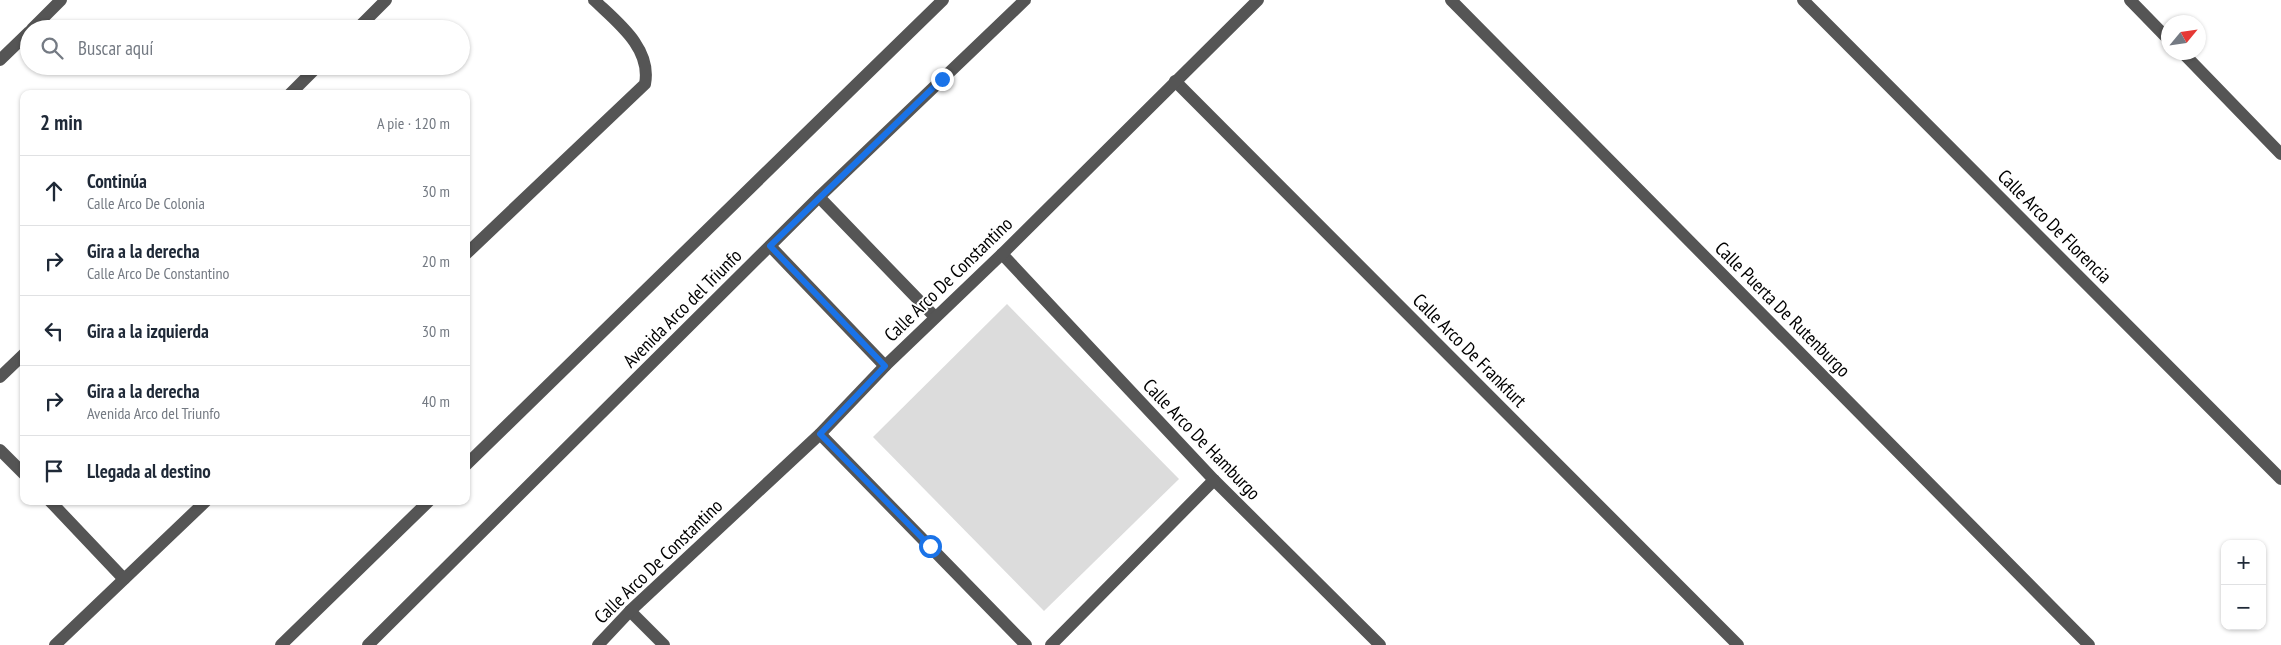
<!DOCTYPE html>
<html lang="es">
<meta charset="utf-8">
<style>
:root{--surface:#fff;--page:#f6f6f7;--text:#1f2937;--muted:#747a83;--line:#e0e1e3}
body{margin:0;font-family:"PT Sans Narrow",sans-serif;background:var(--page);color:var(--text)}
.controls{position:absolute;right:15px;bottom:15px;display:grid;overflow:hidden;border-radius:10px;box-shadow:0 1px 4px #0004}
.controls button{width:45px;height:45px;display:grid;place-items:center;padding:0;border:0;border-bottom:1px solid var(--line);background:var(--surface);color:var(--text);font:25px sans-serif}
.compass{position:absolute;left:2161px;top:15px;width:45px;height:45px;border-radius:50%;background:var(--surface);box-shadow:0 1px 4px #0004;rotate:61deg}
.stop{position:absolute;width:15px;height:15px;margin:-11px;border:4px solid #1a73e8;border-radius:50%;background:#fff}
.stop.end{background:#1a73e8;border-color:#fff;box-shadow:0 1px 5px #0008}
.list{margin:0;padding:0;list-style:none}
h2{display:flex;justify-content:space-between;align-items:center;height:65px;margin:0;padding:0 20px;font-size:21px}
h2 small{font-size:16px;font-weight:400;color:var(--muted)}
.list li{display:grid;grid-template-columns:32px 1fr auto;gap:15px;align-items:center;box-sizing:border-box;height:70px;padding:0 20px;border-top:1px solid var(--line)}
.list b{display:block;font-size:19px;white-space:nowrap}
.list p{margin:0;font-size:16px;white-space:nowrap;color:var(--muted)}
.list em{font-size:16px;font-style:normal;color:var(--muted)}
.icon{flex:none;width:28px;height:28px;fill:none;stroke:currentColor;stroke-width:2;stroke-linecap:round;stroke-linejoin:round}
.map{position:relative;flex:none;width:2281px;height:645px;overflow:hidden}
.search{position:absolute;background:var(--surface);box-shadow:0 1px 4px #0004;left:20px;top:20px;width:450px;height:55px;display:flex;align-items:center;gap:12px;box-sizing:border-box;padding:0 18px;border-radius:28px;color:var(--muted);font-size:19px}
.panel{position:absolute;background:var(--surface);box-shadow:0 1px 4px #0004;left:20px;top:90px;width:450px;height:415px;border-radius:10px}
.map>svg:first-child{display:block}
.green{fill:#dcdcdc}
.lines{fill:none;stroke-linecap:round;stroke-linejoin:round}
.minor{stroke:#555;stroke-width:12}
.route{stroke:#1a73e8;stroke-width:6}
.labels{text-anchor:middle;stroke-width:4;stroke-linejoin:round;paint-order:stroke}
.street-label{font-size:19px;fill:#000;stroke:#fff}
</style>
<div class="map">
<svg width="2281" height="645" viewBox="0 0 2281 645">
<rect width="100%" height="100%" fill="#fff"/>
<path class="green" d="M1007,304L1179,479L1044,611L873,437Z"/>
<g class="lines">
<g class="minor">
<path d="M1451,0L2089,645"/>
<path d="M1803,0L2281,479"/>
<path d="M2130,0L2168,39"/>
<path d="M32,29L61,0"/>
<path d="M357,29L386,0"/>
<path d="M2182,52L2281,154"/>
<path d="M0,60L29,32"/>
<path d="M1175,81L1738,645"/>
<path d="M290,94L318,66"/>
<path d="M819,197L935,317"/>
<path d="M770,246L885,366"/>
<path d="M466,254L645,84C652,48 617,22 594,0"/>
<path d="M1002,254L1214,480L1380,645"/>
<path d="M0,377L24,354"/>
<path d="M820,434L1026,645"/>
<path d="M0,450L24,474"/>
<path d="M466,465L943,0"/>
<path d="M50,501L124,579"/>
<path d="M630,611L664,645"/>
<path d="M55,645L206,501"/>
<path d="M281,645L429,501"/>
<path d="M368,645L819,197L1025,0"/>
<path d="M598,645L630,611L820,434L885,366L1002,254L1258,0"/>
<path d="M1051,645L1214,480"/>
</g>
</g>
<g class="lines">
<path class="route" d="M930,546L820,434L885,366L770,246L942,79"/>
</g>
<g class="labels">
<g class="street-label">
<text transform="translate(2055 226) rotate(45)" y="7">Calle Arco De Florencia</text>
<text transform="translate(948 279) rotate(-44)" y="7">Calle Arco De Constantino</text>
<text transform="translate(682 308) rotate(-45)" y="7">Avenida Arco del Triunfo</text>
<text transform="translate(1783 309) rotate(45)" y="7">Calle Puerta De Rutenburgo</text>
<text transform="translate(1470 350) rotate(45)" y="7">Calle Arco De Frankfurt</text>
<text transform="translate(1202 439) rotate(46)" y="7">Calle Arco De Hamburgo</text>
<text transform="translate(658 561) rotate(-44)" y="7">Calle Arco De Constantino</text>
</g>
</g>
</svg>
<div class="controls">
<button>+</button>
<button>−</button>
</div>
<svg class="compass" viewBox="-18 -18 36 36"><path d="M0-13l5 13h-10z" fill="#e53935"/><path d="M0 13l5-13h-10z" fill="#747a83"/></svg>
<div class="stop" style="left:930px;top:546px"></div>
<div class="stop end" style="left:942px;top:79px"></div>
<div class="search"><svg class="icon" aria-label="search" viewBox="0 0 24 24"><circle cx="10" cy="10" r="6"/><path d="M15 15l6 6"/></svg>Buscar aquí</div>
<section class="panel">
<h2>2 min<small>A pie · 120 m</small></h2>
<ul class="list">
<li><svg class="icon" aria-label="ahead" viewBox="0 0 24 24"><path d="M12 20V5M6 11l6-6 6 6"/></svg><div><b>Continúa</b><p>Calle Arco De Colonia</p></div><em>30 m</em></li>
<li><svg class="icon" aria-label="right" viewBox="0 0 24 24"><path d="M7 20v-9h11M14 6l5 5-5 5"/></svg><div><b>Gira a la derecha</b><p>Calle Arco De Constantino</p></div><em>20 m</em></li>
<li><svg class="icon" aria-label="left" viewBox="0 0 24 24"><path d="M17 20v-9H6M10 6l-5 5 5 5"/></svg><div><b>Gira a la izquierda</b></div><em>30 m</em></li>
<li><svg class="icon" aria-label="right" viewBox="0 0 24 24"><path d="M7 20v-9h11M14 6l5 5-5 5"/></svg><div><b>Gira a la derecha</b><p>Avenida Arco del Triunfo</p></div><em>40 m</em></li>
<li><svg class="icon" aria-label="arrive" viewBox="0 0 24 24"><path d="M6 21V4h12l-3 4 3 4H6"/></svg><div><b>Llegada al destino</b></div></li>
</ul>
</section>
</div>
